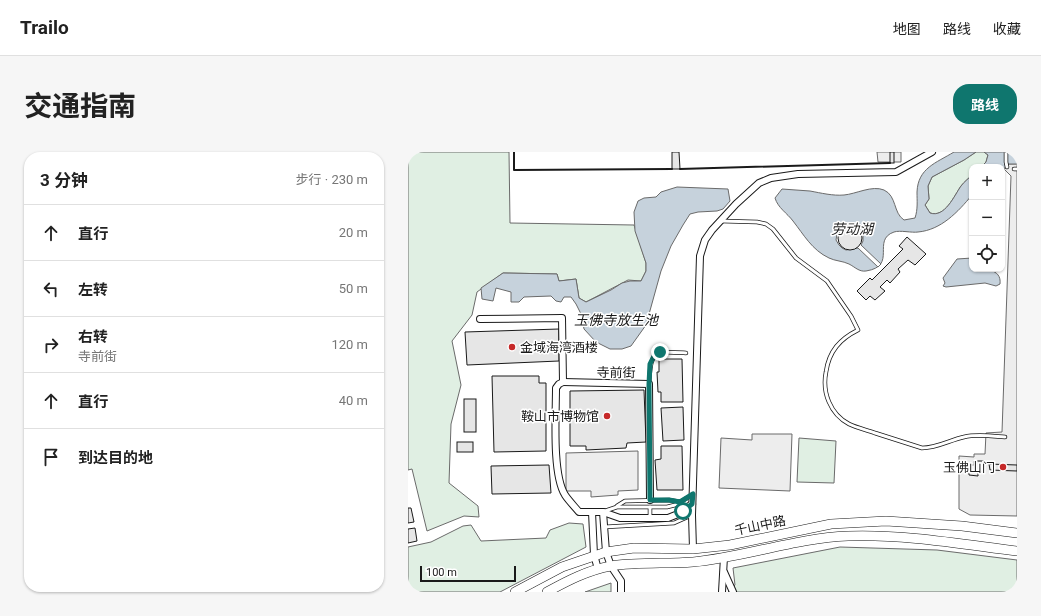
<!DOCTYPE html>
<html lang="zh">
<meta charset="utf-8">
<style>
:root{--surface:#fff;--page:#f6f6f6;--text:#222;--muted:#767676;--line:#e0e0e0;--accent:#0f766e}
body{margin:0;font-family:Roboto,"Noto Sans SC",sans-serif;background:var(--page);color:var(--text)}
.controls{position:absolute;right:12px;top:12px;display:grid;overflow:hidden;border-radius:8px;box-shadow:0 1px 3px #0004}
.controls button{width:36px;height:36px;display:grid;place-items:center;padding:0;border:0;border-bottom:1px solid var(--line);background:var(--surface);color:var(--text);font:20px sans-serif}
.scale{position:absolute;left:12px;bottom:10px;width:96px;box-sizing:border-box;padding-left:4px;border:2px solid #1a1a1a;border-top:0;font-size:11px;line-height:14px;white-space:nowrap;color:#1a1a1a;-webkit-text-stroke:3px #fff;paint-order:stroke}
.stop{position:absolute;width:12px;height:12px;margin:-9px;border:3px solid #0f766e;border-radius:50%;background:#fff}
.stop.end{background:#0f766e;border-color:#fff;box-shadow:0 1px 4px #0008}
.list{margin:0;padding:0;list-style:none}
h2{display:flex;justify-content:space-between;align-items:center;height:52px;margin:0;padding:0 16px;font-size:17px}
h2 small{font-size:13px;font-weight:400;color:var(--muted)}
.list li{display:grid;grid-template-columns:26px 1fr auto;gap:12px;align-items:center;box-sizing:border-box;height:56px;padding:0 16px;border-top:1px solid var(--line)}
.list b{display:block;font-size:15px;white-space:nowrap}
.list p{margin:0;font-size:13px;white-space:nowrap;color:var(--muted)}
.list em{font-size:13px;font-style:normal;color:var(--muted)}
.icon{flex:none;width:22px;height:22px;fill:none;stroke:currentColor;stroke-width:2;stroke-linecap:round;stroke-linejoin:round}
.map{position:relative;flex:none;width:609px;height:440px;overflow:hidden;border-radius:16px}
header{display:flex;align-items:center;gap:24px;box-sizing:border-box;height:56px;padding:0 20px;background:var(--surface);border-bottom:1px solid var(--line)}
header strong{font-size:19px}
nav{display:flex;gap:22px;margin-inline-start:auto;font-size:14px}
.intro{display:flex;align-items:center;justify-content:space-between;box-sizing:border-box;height:96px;padding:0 24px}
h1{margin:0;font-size:28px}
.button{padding:10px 18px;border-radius:16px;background:var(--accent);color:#fff;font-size:14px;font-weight:700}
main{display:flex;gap:24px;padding:0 24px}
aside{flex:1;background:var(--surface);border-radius:16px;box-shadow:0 1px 3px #0004}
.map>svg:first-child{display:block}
.green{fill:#e0efe3;stroke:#6a6a6a}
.parking{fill:#ededed;stroke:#6a6a6a}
.water{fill:#c6d2dc;stroke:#6a6a6a}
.pier{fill:#fff;stroke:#6a6a6a}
.building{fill:#e6e6e6;stroke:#1a1a1a}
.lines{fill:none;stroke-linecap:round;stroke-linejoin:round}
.lane-casing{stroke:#1a1a1a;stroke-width:4.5}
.street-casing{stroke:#1a1a1a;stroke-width:8}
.primary-casing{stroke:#1a1a1a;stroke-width:10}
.lane{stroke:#fff;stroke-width:3}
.street{stroke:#fff;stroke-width:6}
.primary{stroke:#fff;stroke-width:9}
.wall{stroke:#1a1a1a;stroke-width:2}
.route{stroke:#0f766e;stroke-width:5}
.poi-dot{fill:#c62828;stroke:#fff;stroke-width:1.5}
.labels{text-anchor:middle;stroke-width:3;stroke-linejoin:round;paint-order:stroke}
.poi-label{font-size:13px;fill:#1a1a1a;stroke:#fff;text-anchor:end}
.street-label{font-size:13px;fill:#1a1a1a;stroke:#fff}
.water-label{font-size:14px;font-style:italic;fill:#1a1a1a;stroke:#fff}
</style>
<header>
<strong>Trailo</strong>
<nav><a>地图</a><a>路线</a><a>收藏</a></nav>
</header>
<div class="intro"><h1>交通指南</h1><a class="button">路线</a></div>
<main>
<aside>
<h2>3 分钟<small>步行 · 230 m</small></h2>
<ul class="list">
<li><svg class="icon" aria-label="ahead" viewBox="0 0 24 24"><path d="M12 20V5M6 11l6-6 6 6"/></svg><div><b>直行</b></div><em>20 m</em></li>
<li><svg class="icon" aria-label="left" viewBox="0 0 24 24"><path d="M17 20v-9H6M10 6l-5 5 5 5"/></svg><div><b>左转</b></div><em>50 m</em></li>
<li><svg class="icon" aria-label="right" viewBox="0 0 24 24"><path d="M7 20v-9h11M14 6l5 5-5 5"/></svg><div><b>右转</b><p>寺前街</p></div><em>120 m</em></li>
<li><svg class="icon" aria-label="ahead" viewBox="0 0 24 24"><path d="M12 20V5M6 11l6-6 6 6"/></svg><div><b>直行</b></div><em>40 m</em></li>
<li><svg class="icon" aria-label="arrive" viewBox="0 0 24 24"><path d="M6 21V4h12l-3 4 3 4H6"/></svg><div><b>到达目的地</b></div></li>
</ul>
</aside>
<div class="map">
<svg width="609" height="440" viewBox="0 0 609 440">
<rect width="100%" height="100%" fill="#fff"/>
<g class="green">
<path d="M0,0H101L102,71L226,73L238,111V119L233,129L220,128L178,150L171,146L168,127L151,129L149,122L95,121L69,140L64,163L44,189L53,233L43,272L41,331L70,354L71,365L56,364L19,379L4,317L0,318Z"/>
<path d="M568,0H576L580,3L578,10L573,15H564V23C560,27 556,30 553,34C546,44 537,66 522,61L517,53L521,47L520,34L524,25L556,8Z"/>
<path d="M391,286L428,289L426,331L389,330Z"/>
<path d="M161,371L175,372L178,395L92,440H0V395L23,390L55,374L63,373L73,389L138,386L142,378Z"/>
<path d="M432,395L529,398L609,408V440H320L327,433L325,416Z"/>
<path d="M203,431V440H177Z"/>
</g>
<g class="parking">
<path d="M469,0H493V10H470Z"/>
<path d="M600,12H609V364L562,363L551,357V304L566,305V302H577L578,281L594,280L603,24L596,17Z"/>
<path d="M344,282H384L382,339L311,336L313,286L344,288Z"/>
<path d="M230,299V338L210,339V343L183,345V339H158V301Z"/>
</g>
<g class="water">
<path d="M546,0H568L556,8L524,25L520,34L521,47L517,53L522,61C537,66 546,44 553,34C556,30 560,27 564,23V43C550,60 533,78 510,80C504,81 492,78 486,80C463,88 490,114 458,119C451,120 447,115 441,112C435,109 427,109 421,106C404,98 396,83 385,69C379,61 370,56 367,46L374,37C383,38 393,38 402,39C413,41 425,44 436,43C448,42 464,33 476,38C489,44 485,61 496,68L507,66C510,57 509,49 509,40C510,16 528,11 546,0Z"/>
<path d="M576,0H609V12H600L594,19V15H573L578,10L580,3Z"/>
<path d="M269,35L320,37L322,49L315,57L309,59L290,60L282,62L275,73L263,94L253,119L238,173L223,194L214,197H202L188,190L176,177L173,162L168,152L163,145H156L153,150L148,149L143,144L116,145L111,150H103V140L88,136L85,149L74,147L73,136L95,121L149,122L151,129L168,127L171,146L178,150L203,138L214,131L222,129H233L238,119V111L227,79L226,60L230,49L236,46L248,45L253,40Z"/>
<path d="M564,106V117C575,117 594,116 592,132L588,134L577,131L538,135L535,134L537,131L535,126L549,107Z"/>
</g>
<path class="pier" d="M443,73L449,74L453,78L455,83V89L453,93L473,112L470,115L450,96L438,98L434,96L431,93L428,88L429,82L431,77L437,74Z"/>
<g class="building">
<path d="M264,0H271L272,17H264Z"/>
<rect x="482" y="0" width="4" height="11"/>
<circle cx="442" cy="86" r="12"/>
<path d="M499,85L518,102L507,113L500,108L490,117L492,120L482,131L479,128L472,135L477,139L467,148L462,144L458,148L449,139L462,126L464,128L495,97L491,94Z"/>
<path d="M151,177V209L59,213L57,180Z"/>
<path d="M251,207H274L275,250H253V240H250L249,220H251Z"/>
<path d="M84,224H131V231H138V299L86,300Z"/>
<path d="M236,238L238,290L219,291L218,296L178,298V294H162V239Z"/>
<rect x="56" y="247" width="12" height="33"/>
<path d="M275,255L276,288L255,289L253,256Z"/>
<rect x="49" y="290" width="16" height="10"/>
<path d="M253,294H274L275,338H249L247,308L253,307Z"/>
<path d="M566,309H576V320L570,319V324L561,323V313H566Z"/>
<path d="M581,312L609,313V319L582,318Z"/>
<path d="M141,313L143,341L84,342L83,314Z"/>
<path d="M0,356H3L6,370L0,371Z"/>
<path d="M7,376L9,389L0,391V377Z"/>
</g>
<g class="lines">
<defs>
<g id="lane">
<path d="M598,0V10L599,15"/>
<path d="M606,17H609"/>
<path d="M313,69L349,70L358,72L365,77L388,106L419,129L443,164L450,178C432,187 421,199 418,220C414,240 422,262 441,272C449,276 459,278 467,281C483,286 498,291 514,296C529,296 542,288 556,285C569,282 583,284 597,285"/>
<path d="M241,232C243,198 245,199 278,201"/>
<path d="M209,354L217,349L261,348L272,350"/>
<path d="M242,355V366"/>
<path d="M197,359L209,355H259L267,353L284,343"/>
<path d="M196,375L266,371L284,363"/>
</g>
<g id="street">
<path d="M72,167L154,166L155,230L151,232L148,236C148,263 144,322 157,343C161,349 167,355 171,360H195L212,366H260L270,362L284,352"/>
<path d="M155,230L241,232L242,348"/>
<path d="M184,360L186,403L190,417"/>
<path d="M195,360L198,400L203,414L213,429V440"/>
<path d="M285,397L284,363L292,104L297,88L304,78L328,52L351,31L363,26L390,22L488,20L524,0"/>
<path d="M316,420L325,440"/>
<path d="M314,440L316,405"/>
</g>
<g id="primary">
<path d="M107,440L154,415L198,400L226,396L285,397L322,393L423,372L478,369L554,374L609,381"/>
<path d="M139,440C159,429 180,418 203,414C230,410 258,412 285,410C337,405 388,386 440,384C496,382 553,392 609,399"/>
</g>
</defs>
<use href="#lane" class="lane-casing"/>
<use href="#street" class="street-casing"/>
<use href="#primary" class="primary-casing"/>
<use href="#lane" class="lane"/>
<use href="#street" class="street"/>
<use href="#primary" class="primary"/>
<g class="wall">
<path d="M106,0V18L264,17"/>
<path d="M272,17L482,11"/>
</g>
</g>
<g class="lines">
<path class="route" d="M252,200L247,202L242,212L241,232L242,348H261L272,350L285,342L284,352L275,359"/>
</g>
<g class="poi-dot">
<circle cx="104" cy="195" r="4"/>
<circle cx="199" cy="264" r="4"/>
<circle cx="595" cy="315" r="4"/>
</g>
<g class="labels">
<g class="poi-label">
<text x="112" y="200" text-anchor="start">金域海湾酒楼</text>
<text x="191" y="269">鞍山市博物馆</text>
<text x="587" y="320">玉佛山门</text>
</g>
<g class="street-label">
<text transform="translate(208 220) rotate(1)" y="5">寺前街</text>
<text transform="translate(352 373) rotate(-12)" y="5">千山中路</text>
</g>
<g class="water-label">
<text x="444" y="82">劳动湖</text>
<text x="208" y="173">玉佛寺放生池</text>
</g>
</g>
</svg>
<div class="controls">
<button>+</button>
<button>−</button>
<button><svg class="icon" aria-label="locate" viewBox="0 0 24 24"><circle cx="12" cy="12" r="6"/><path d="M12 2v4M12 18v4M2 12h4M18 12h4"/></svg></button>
</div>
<div class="scale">100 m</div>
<div class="stop" style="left:275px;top:359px"></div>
<div class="stop end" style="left:252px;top:200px"></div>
</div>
</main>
